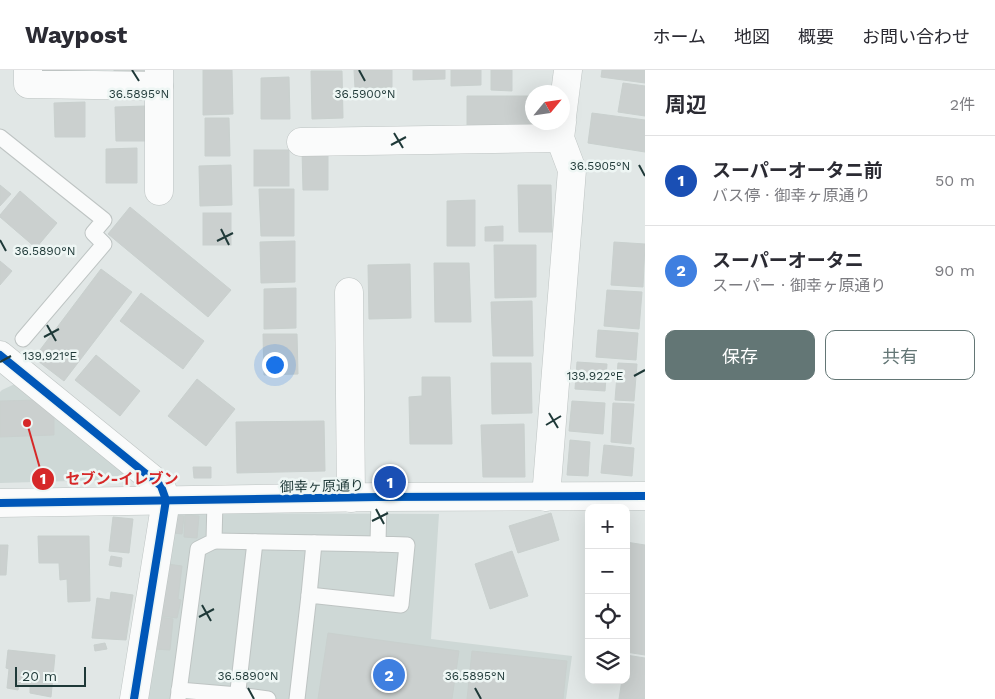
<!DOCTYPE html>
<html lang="ja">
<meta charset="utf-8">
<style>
:root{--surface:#fff;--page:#f7f7f7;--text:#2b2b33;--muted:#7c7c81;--line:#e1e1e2;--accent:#637675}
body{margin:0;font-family:"Work Sans","Noto Sans JP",sans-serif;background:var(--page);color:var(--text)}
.controls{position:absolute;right:15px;bottom:15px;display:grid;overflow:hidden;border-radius:10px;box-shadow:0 5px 20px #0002}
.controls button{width:45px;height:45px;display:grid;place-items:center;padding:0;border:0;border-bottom:1px solid var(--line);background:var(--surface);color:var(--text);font:25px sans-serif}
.compass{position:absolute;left:525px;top:15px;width:45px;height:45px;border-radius:50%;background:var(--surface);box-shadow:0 5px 20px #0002;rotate:61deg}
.scale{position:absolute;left:15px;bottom:12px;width:71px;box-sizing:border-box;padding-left:5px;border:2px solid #1f3938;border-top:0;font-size:14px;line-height:18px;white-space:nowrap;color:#1f3938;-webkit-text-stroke:4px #eef6f4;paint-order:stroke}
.you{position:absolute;left:274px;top:294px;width:18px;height:18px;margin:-12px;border:4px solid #fff;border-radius:50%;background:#1a73e8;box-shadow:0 0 0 8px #1a73e833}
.badge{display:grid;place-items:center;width:32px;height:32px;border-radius:50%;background:var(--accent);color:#fff;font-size:16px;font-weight:700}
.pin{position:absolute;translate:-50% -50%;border:2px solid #fff;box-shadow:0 1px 5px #0006}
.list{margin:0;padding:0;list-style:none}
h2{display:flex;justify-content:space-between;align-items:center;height:65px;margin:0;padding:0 20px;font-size:21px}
h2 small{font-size:16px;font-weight:400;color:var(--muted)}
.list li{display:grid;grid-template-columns:32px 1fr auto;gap:15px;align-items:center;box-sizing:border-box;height:90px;padding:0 20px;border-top:1px solid var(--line)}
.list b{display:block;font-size:19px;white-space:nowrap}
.list p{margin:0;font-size:16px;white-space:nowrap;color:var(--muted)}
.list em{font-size:16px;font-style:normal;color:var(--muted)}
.actions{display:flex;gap:10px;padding:15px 20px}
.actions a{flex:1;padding:11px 0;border:1px solid var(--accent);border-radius:10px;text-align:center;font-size:18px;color:var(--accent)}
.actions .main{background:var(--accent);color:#fff}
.icon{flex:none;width:28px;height:28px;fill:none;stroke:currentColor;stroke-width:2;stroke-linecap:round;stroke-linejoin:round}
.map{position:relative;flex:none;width:645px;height:629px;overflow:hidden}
header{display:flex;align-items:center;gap:30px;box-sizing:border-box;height:70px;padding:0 25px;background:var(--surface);border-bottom:1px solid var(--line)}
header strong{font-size:24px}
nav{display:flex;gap:28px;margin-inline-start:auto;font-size:18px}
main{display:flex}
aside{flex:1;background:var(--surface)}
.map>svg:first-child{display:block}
.built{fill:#ced8d6}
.building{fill:#cbd0cf;stroke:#c9d0ce}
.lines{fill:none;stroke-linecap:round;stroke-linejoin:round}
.service-casing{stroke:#bec4c3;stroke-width:17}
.minor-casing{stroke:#bec4c3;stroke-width:29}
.tertiary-casing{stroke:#bec4c3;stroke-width:29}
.service{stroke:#fafbfb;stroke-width:15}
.minor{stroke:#fafbfb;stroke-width:28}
.tertiary{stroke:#fafbfb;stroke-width:28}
.cycleway-casing{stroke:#eef6f4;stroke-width:11}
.cycleway{stroke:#0057b8;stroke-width:8}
.ticks{fill:none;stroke:#1f3938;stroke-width:2}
.labels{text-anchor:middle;stroke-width:5;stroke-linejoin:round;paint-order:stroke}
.street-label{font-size:14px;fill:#1f3938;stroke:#eef6f4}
.ticks-label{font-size:12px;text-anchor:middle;fill:#1f3938;stroke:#eef6f4;stroke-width:5;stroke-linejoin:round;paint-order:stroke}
.leader{fill:none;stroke:#d62828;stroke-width:2}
.callout-dot{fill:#d62828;stroke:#eef6f4;stroke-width:2}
.mark-label{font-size:15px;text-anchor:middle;font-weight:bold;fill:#fff}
.callout-label{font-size:15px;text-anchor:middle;font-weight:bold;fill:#d62828;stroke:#eef6f4;stroke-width:5;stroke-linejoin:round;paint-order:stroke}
</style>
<header>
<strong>Waypost</strong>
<nav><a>ホーム</a><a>地図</a><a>概要</a><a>お問い合わせ</a></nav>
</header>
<main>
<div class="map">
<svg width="645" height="629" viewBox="0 0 645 629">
<rect width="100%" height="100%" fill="#e1e7e6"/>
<g class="built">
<path d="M19,312L142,409L0,413V322L2,320Z"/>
<path d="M174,443L439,444L431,569L572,586L566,629H146Z"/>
</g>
<g class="building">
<rect x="114" y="0" width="30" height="2"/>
<path d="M203,0H232L233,44L203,45Z"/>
<path d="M354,0H392V17L355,18Z"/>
<path d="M413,0H445V9L413,10Z"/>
<path d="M451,0H481V15L451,16Z"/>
<path d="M491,0H512V21L491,20Z"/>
<path d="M602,0H645V13L601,7Z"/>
<path d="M311,1H342L343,48L312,49Z"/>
<path d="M289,7L290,49H261V8Z"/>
<path d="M623,13L645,16V46L618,42Z"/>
<path d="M467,26H532V52H555V57L467,56Z"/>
<path d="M85,32V67H55L54,33Z"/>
<path d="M146,36V71H116L115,37Z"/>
<path d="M592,43L645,50V82L588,73Z"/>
<path d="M205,48H229L230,86H205Z"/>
<path d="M137,78V113H106V79Z"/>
<path d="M302,79H328V120H303Z"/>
<rect x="254" y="80" width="35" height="36"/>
<path d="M231,95L232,135L200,136L199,96Z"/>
<path d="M0,115L11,124L0,136Z"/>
<path d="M518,115H551L552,162H519Z"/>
<path d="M259,119H294V166H261Z"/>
<path d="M20,121L57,153L36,178L0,147V145Z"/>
<path d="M475,130V176H447V131Z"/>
<path d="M130,137L231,220L208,247L108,164Z"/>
<rect x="203" y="143" width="28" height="32"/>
<path d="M503,156V171H485V157Z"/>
<path d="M295,171V212L261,213L260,172Z"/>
<path d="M614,172L645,174L643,217L611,215Z"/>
<path d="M494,175H536V227L495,228Z"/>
<path d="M0,191L12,201L0,215Z"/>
<path d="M434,193H469L471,252H435Z"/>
<path d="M410,194L411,248L369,249L368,195Z"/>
<path d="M101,199L132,222L64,311L34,288Z"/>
<path d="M296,218V258L264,259V219Z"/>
<path d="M607,220L642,222L639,259L604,256Z"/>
<path d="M141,223L204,271L183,299L120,251Z"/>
<path d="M532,231L533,286H493L491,232Z"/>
<path d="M598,260L638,263L636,290L596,287Z"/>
<path d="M263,264H297L298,304L264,305Z"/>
<path d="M96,285L140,321L120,346L75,310Z"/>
<path d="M577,292L607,294L605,321L575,319Z"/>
<path d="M491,293H531L532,343L492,344Z"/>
<path d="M618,293L637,294L634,331L615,330Z"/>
<path d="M422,307H450L452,374H410L409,327L422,326Z"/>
<path d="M197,309L235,339L206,376L168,346Z"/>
<path d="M40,330L54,342V365L0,367V331Z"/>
<path d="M572,331L605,333L603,364L569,361Z"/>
<path d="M613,333L634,334L631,374L611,372Z"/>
<path d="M324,351L325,401L237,403L236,352Z"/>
<path d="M524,354L525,407H483L481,355Z"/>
<path d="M570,370L590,372L588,406L567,405Z"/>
<path d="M604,375L634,378L632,406L601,403Z"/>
<path d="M193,397H211V408H194Z"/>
<path d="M551,443L559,470L518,483L509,456Z"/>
<path d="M175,445L184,446L182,464L173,463Z"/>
<path d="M185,445L199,446L197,468L184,467Z"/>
<path d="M113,447L133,449L129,483L109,481Z"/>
<path d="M38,466H89L90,531L68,532L67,509L60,510L59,493H39Z"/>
<path d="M626,472L645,475V585L626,582Z"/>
<path d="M0,475H8L6,505H0Z"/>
<path d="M512,481L528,526L490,539L475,494Z"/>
<path d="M111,486L122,488L121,497L109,495Z"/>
<path d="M167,494L182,496L178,529L181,530L177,548L160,546Z"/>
<path d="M111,522L133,525L126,570L92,568L97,528L110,530Z"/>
<path d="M159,547L173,549L170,580L155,579Z"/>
<path d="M328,563L459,581L452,629H318Z"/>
<path d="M105,573L107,579L95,581L94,575Z"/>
<path d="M8,580L55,585L51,627L30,623V615L19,614L18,620L7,618L9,599L6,598Z"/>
<path d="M472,581L567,591L563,629H467Z"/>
<path d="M626,585L645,588V629H619L622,610H626Z"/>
</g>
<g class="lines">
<defs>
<g id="service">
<path d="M0,67L104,150L93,163L104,174L23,269"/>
<path d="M214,471L378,474"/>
<path d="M309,525L314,473"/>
<path d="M179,620L238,625L268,629"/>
<path d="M178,629L198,479L214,471L215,430"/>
<path d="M237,629L255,472"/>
<path d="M297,629L309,525L401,535L407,475L378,474L379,427"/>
</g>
<g id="minor">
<path d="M28,0V14L159,16"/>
<path d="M159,0V121"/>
<path d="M562,47L568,0"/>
<path d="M301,72L560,68"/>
<path d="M349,222L351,428"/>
<path d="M0,285L161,416L166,430L134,629"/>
<path d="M546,427L572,100L560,68L562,52"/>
</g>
<path id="tertiary" d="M0,433L379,427L645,426"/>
</defs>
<use href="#service" class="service-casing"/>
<use href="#minor" class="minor-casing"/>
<use href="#tertiary" class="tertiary-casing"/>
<use href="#service" class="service"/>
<use href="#minor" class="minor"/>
<use href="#tertiary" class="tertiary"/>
<defs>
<g id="cycleway">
<path d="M0,285L161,416L166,430L134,629"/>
<path d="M0,433L379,427L645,426"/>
</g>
</defs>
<use href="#cycleway" class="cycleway-casing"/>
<use href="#cycleway" class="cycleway"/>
</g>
<path class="ticks" d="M132,0L139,11M359,0L365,11M394,63L403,78M391,75L406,67M639,95L645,106M221,159L229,175M0,170L6,181M217,171L233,163M47,255L56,271M44,267L59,259M0,292L11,286M634,306L645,300M549,343L558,358M546,355L561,346M376,439L384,454M372,451L388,443M202,535L211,551M199,547L214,539M248,618L254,629M475,618L481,629"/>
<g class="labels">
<g class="street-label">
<text transform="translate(322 416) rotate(-1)" y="5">御幸ヶ原通り</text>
</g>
</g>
<g class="ticks-label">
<text x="139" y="28">36.5895°N</text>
<text x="365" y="28">36.5900°N</text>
<text x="600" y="100">36.5905°N</text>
<text x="45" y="185">36.5890°N</text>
<text x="50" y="290">139.921°E</text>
<text x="595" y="310">139.922°E</text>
<text x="248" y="610">36.5890°N</text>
<text x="475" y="610">36.5895°N</text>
</g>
<path class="leader" d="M27 353L43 409"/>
<g class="callout-dot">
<circle cx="27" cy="353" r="5"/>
<circle cx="43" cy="409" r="12"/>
</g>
<g class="mark-label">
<text x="43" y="414">1</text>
</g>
<g class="callout-label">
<text x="122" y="414">セブン-イレブン</text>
</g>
</svg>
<div class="controls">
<button>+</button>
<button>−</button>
<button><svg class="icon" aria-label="locate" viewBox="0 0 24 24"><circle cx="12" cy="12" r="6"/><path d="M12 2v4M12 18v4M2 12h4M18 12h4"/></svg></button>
<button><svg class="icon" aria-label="layers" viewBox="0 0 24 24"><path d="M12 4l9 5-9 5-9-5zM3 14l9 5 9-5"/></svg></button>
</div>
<svg class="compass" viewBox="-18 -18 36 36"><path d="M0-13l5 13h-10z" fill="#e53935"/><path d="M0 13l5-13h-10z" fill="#7c7c81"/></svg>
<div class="scale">20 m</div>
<div class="you"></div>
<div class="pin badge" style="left:390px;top:412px;background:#1a4fb4">1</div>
<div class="pin badge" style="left:389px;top:605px;background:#3f7fe0">2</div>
</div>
<aside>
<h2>周辺<small>2件</small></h2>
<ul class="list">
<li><span class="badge" style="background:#1a4fb4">1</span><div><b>スーパーオータニ前</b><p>バス停 · 御幸ヶ原通り</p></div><em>50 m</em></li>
<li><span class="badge" style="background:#3f7fe0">2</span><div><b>スーパーオータニ</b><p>スーパー · 御幸ヶ原通り</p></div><em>90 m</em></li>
</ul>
<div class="actions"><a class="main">保存</a><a>共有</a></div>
</aside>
</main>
